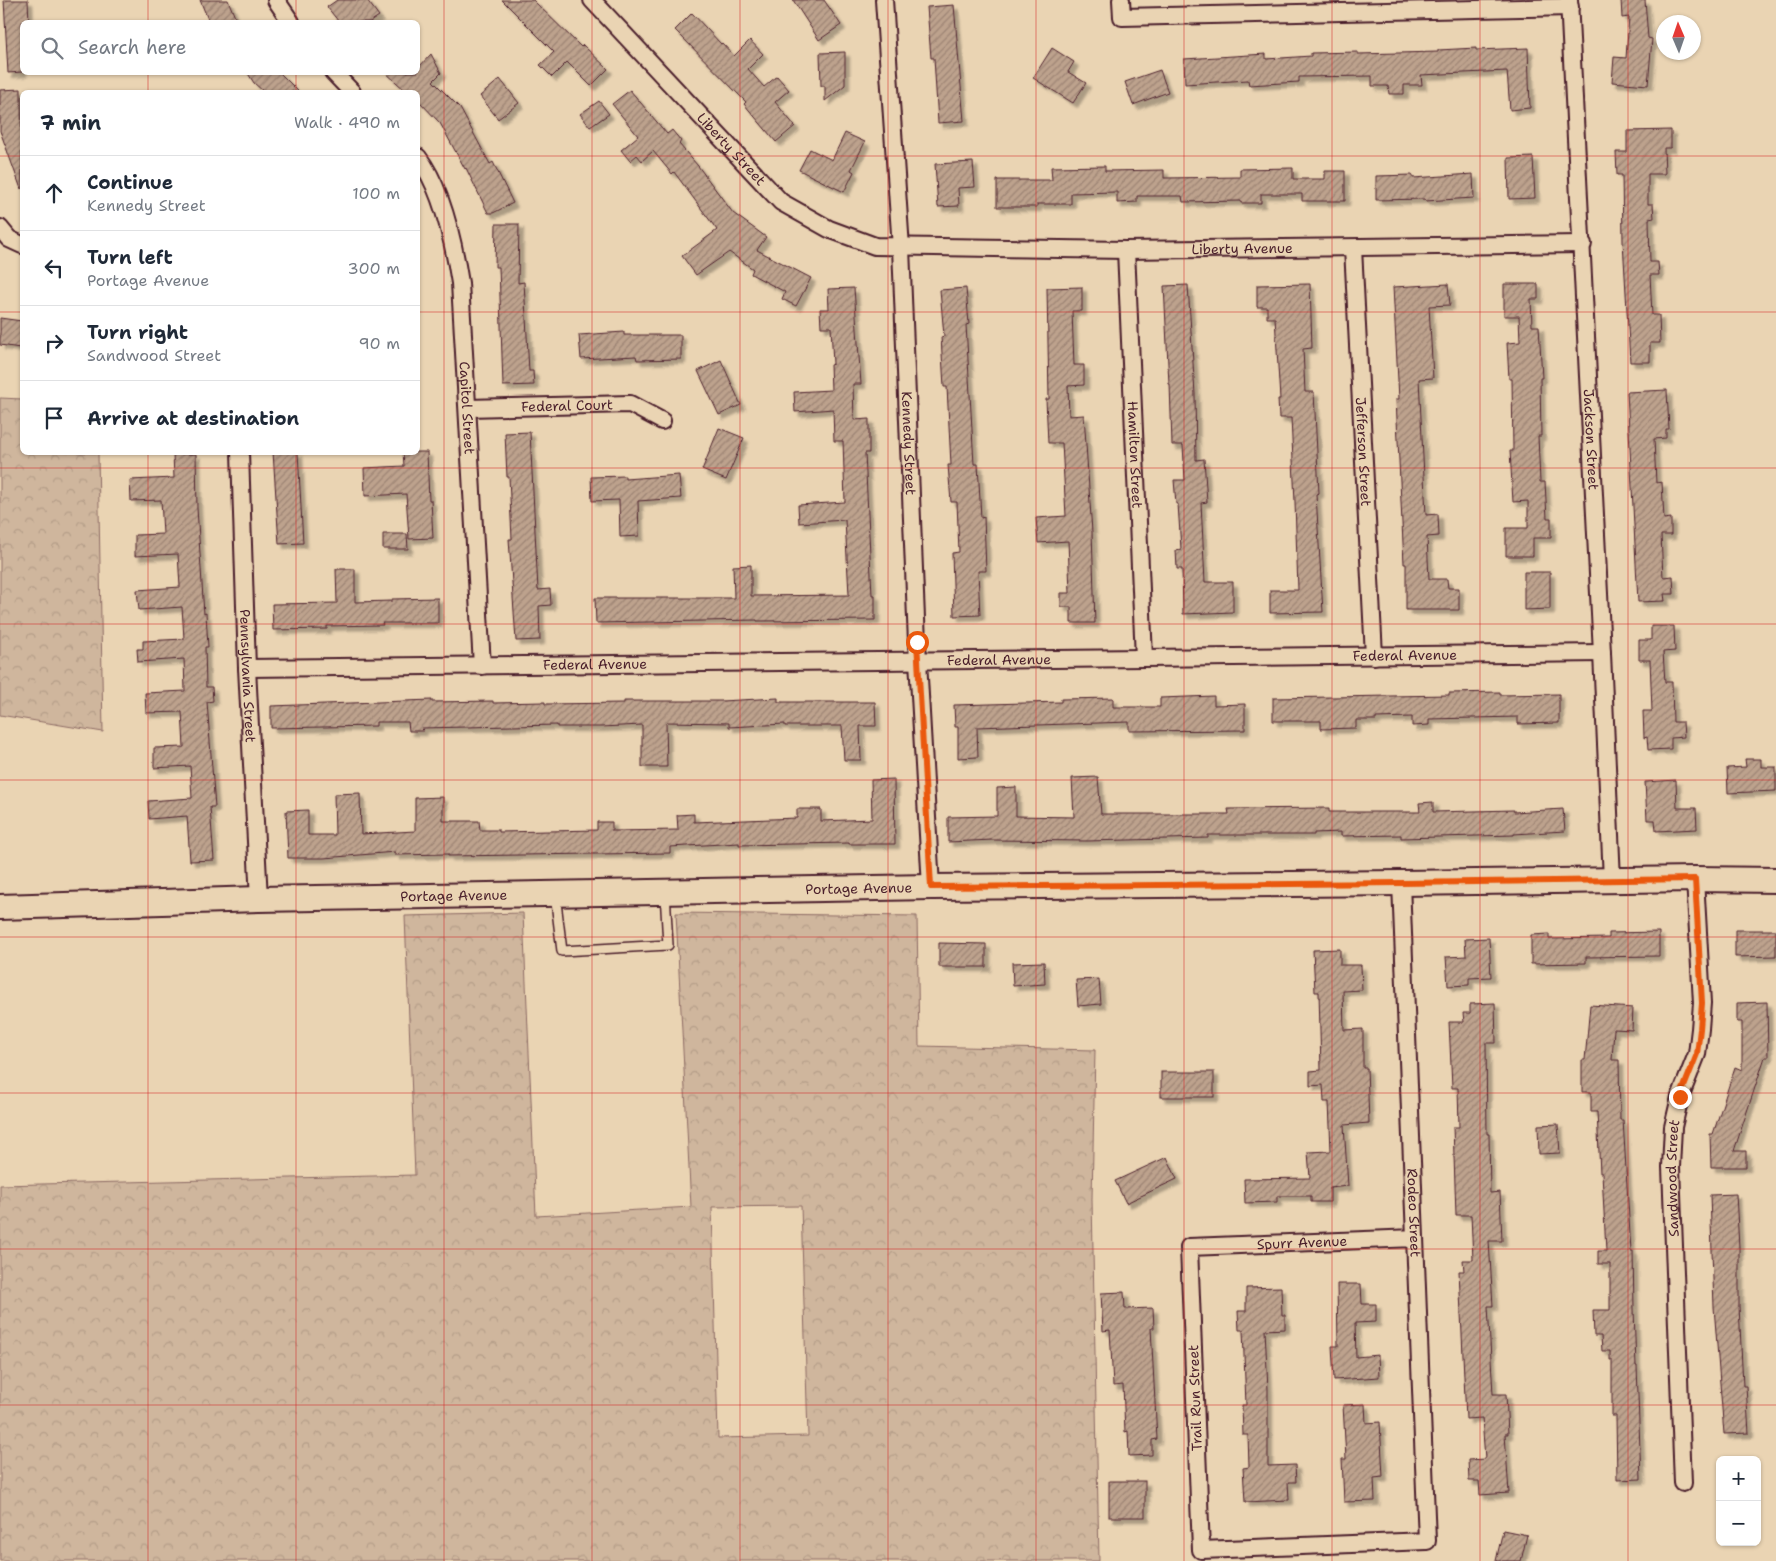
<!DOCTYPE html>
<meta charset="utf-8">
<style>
:root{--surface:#fff;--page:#f6f6f7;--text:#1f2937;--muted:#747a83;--line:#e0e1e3}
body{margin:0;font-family:"Shantell Sans",sans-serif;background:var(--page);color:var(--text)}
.controls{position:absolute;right:15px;bottom:15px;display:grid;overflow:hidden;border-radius:8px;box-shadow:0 1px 4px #0004}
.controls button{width:45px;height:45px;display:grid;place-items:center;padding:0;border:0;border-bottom:1px solid var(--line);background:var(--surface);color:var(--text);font:25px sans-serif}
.compass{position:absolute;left:1656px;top:15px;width:45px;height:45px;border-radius:50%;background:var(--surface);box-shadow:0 1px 4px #0004;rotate:358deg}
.stop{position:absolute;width:15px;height:15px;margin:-11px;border:4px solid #ea580c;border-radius:50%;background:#fff}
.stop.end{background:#ea580c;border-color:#fff;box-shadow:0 1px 5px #0008}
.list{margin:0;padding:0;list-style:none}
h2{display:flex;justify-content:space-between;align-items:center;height:65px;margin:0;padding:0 20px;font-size:21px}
h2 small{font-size:16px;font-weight:400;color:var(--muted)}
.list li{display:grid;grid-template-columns:32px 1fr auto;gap:15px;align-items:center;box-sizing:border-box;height:75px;padding:0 20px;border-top:1px solid var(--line)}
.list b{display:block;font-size:19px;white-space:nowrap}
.list p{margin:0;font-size:16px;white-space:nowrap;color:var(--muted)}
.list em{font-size:16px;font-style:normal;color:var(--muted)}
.icon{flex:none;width:28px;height:28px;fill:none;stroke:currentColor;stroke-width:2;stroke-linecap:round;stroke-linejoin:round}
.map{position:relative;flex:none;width:1776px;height:1561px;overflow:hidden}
.search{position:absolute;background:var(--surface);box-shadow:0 1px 4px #0004;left:20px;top:20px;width:400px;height:55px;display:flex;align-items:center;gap:12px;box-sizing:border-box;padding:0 18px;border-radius:8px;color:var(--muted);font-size:19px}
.panel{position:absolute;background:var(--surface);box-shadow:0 1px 4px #0004;left:20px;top:90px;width:400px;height:365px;border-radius:8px}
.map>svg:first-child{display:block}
.forest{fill:url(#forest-crowns);stroke:#8c6a64;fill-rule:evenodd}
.building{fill:url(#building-hatch);stroke:#4a1f2b;filter:url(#shadow)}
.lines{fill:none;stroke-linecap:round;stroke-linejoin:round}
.lane-casing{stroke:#4a1f2b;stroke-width:12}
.street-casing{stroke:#4a1f2b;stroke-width:20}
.secondary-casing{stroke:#4a1f2b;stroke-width:28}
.lane{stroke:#ead4b3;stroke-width:9}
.street{stroke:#ead4b3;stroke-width:16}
.secondary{stroke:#ead4b3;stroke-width:24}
.route{stroke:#ea580c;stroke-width:6}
.grid{fill:none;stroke:#d62828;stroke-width:1;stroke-opacity:0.55}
.labels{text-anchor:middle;stroke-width:4;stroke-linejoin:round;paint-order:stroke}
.street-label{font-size:14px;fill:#4a1f2b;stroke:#ead4b3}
</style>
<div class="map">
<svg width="1776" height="1561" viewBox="0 0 1776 1561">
<defs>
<pattern id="forest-crowns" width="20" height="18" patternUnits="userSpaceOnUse" patternTransform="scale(1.25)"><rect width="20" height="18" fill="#cfb69d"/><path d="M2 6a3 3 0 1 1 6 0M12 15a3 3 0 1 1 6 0" fill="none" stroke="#b39c87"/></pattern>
<pattern id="building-hatch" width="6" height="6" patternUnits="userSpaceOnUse" patternTransform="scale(1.25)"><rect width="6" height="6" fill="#bda28d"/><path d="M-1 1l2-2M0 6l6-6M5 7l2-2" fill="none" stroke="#9c8373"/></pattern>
<filter id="shadow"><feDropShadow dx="4.5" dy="4.5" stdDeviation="1" flood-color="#0004"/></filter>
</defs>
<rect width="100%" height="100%" fill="#ead4b3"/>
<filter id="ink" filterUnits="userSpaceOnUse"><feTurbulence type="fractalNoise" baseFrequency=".02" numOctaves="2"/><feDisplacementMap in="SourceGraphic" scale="10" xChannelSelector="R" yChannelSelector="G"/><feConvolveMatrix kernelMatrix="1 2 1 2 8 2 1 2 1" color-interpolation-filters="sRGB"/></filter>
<g filter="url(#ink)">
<g class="forest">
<path d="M0,398L22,399V452L98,453L103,732L0,715Z"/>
<path d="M523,913L536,1216L691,1207L676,913L917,916L919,1046L1095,1050L1092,1199L1099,1561H0V1185L415,1175L405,916ZM801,1206L808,1436L718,1438L712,1207Z"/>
</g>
<g class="building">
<path d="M4,0H28L29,22H22V72L8,73Z"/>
<path d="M200,0H228L237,22H209Z"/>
<path d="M337,0H367L379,16L370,22H339L327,7Z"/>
<path d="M502,0H533L581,47L583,45L608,69L591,86L567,62L552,77L540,65L554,52Z"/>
<path d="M793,0H824L841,25L819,40Z"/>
<path d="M1621,0H1645L1648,38L1652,39L1648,85L1612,82L1614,57L1626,58L1629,17L1622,18Z"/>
<path d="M954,5L964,121L938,123L934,58H931L927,7Z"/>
<path d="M692,13L721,44L722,43L734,56L750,40L763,54L748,69L764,87L777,76L789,90L775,102L795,126L776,142L744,104L746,102L675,30Z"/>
<path d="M1052,48L1074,62L1068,72L1086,83L1073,103L1033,78Z"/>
<path d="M1476,48V50L1528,48L1530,108L1510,110L1507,71L1421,75L1422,85H1404V94H1389L1388,86H1372V76L1299,77V82L1249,85L1248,80L1185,84L1184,59L1266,54V59L1311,56V53L1358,52V54L1438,52V50Z"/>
<path d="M845,52V85L825,101V86H821L820,53Z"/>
<path d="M431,54L441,73L433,81L460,108L490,164L493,162L513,203L493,213H488L466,168L465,169L440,123L418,100V92H407L385,72H418V68Z"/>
<path d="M1160,70L1168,92L1133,105L1125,82Z"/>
<path d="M247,72H279L299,92H264L254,83Z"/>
<path d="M500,79L519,103L498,119L480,96Z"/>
<path d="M21,89L22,188L21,189L0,131V90Z"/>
<path d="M630,90L667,134L672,130L681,141L679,144L698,166L733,213L766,237L757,250L811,278L796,306L782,299L785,292L751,274L753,269L729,252L696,275L682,256L717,230L674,172L672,174L653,151L642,161L637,155L630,161L621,150L638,136L612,104Z"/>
<path d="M599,101L609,114L590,127L580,114Z"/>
<path d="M1671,130V148H1664L1665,174H1648V204H1653L1654,218L1649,219L1650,262H1658L1659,275H1650L1652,315H1659L1660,343H1650V362H1630L1623,242L1622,175H1617L1616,152H1627V131Z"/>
<path d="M845,133L865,142L851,170L854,172L844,192L799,170L810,149L832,160Z"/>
<path d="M1533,157L1535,198L1509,199L1508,158Z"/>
<path d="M973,162L975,187L958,188L959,206L938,207L935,164Z"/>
<path d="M1105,166V171L1164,170V178L1240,177V169L1293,168V179H1325V171H1345V201H1302V194H1261V203H1241V201L1183,202L1182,196H1137V202L1117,203V192L1071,193V204H1037V207H997V180H1052L1051,167Z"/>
<path d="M1473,174L1474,198L1425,201L1424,199L1376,200V176L1413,175V178Z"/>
<path d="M496,224H519L518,283L524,282L529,371H533L534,385L503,386L499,267H495Z"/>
<path d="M1310,284L1312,348L1303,349L1305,392H1314L1319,493L1316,494L1323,612L1270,613V590H1298L1295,502L1291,418H1279L1278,399H1280L1275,318H1267V307H1257V285Z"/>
<path d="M1448,284L1450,305L1429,306L1433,378L1419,379L1426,515L1438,514L1439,536L1427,537L1429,579H1447L1448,588H1459V610H1406V564H1404L1396,399H1399L1393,287Z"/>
<path d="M1504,284H1538V299H1531L1532,326H1539L1542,378H1540L1541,436H1538L1540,482H1545L1547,518H1551V538H1533V556H1506V528H1528V501L1513,502L1510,451H1513L1512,379H1509L1507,343L1520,342L1519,316H1504Z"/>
<path d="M1188,285L1195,394L1196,460L1204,459L1207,502L1201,503L1205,582H1233V612L1183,614L1182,569H1177L1176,550L1181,549L1178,504H1176L1174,480H1185L1183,445H1172L1170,384H1169L1164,286Z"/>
<path d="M1082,287V311H1072L1074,365H1084V385L1068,386L1069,416L1084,415L1092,532L1095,623H1071V607H1061V593H1070L1068,541L1038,543L1036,518L1066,516L1062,443H1048L1046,399H1049L1047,288Z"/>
<path d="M854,288L861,384H853L854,420L869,419V453H865L872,595H875V620L757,621V620L596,623L595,598H734L733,566L751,565V596L849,595L845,520L799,523L798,505L845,502L843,441H834L833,409L795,412L794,392L831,390L830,365L833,364L831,327H821L820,309H829L828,289Z"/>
<path d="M966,288L969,324L966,325L974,464H978L981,518L984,517L986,571H978L980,615L954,616L952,553L959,552L957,502H951L948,465H951L947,387H944L941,337L944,336L940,290Z"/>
<path d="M0,318L22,321L20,348L0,345Z"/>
<path d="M624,332V335H681V359L637,360L636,356L581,359L579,335Z"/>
<path d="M721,360L741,405L719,415L698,371Z"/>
<path d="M1667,390L1669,429H1666V438L1654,439L1656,483L1662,482L1664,519L1671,518V535H1661L1663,577L1673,576L1674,594H1664L1665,601L1638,602L1627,392Z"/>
<path d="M719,428L744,438L726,480L702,470Z"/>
<path d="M530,432L538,590L550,589L551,605L539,606L540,640L516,641L509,539H512L509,477H507L505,433Z"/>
<path d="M273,452H298L303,543L279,544Z"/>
<path d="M403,452H427L429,500H431L433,538L409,539L406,494L365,496L364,468L404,466Z"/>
<path d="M173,454H196L197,508L204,614L206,613L208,647H205L206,687H212L213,701L207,702L215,807H210L214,860L190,861L187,816L149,819L148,801L192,798L190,766L154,768V748L184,747L182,712L146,713L145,693L185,691L184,659L138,662L137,649H143V641L184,639L182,607L139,610L137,590L180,587L178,554L135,556V535L163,534L161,500L131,501L130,480L174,478Z"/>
<path d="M679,475L681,498L638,501L639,536L620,537L619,500L592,501L591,477L625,476V479Z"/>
<path d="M383,534H407L408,549H383Z"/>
<path d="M336,569H355V602L392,601V599L438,598V623H382L383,625L327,626V629L273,630L272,604L337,603Z"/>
<path d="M1524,572H1550V609L1524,610Z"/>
<path d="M1651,626H1674L1675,651L1663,652L1665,682H1672L1673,722H1683L1684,737L1671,738V749L1648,750L1647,737L1644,738L1643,711H1652L1650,660H1639V640H1651Z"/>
<path d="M1500,692V695L1559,694V723L1518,724V717L1429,719V725L1412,726V717L1376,718V720H1356V728L1321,729V721H1273V698L1449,695V693Z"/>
<path d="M1214,696V705L1245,704V730L1129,731V722L977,727L978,757L958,758V727H955L954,705L1061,702V699L1113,698V707H1160V698Z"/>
<path d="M778,698V702H875L876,726H860L861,760H844L842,726H785V724L729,727V723L666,722L667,767H642V725L601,727H557V725L422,728L423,731H409L408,722H376V726L271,728V706L432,700V702L493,701V703L545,702V704L624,703V701H721Z"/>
<path d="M1745,759H1761V767H1776V791L1728,793L1727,768L1746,767Z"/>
<path d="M1098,777L1101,814H1229L1228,809L1329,808V812H1420L1419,803L1433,802V812L1514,810V812L1563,809L1565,831L1514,834V835L1401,838V835L1341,836V832L1314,833V835H1208V838L1087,841L993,840L948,842V817L997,816V788L1016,787V816L1074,817L1072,778Z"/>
<path d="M894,779L895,844H849V843L739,845V843L670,847V853L448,856V854L395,855V852L324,858H288L286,811L308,810V835H335L334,794L360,793L361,834L415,831V798L443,797V821H479L480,830H499V832L597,830V822H612V831L678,830L677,815L694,814V822L797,818V809H821V821L872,819L871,780Z"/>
<path d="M1676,780L1677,808H1696L1697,829L1656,831L1655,820H1647L1645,782Z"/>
<path d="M1735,930H1776V956L1735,957Z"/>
<path d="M1659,932V956L1586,957V963L1531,964V935L1549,934V939L1609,938V933Z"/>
<path d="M1489,938L1491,977L1469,978V985L1448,986L1446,957L1466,956L1465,939Z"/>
<path d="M939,943L986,944V967H939Z"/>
<path d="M1340,949V965H1361L1362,990L1343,991L1344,1030L1363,1029V1068H1367L1369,1123L1344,1125L1348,1186L1330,1188V1202H1311V1196H1277V1202L1245,1203L1244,1179L1310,1178L1308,1152L1331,1151L1329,1102H1324L1323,1085L1310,1086V1071L1321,1070L1319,992H1315L1313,950Z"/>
<path d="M1044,962L1045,984L1013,986L1012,963Z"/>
<path d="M1099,979L1101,1004L1078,1006L1076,980Z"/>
<path d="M1767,1002L1768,1057H1765L1734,1151H1746V1167H1711L1710,1134H1713L1735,1067L1742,1070V1022H1737V1003Z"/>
<path d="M1495,1003L1496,1043H1486L1487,1134H1489L1490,1193L1500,1192L1502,1241H1489L1493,1306H1488L1493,1394H1506L1508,1434H1505L1509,1493L1480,1495L1479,1481H1469L1468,1460L1485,1459L1482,1418L1466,1419L1459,1271H1464L1463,1260H1473L1471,1215H1456L1453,1127H1459L1458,1088H1452L1449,1022H1464L1463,1013H1470V1004Z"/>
<path d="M1590,1005L1633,1008L1632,1030L1614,1029L1612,1060H1619L1620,1120H1623L1631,1251H1633L1634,1309L1636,1366H1637L1641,1479L1617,1480L1616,1416H1612V1360H1610V1351H1602L1601,1336H1594L1593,1310H1610V1264H1598V1251H1606L1602,1173H1600L1597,1112H1591V1092H1582V1060H1585Z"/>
<rect x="1161" y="1072" width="53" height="25"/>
<path d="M1558,1124L1560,1153L1539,1154L1538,1125Z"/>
<path d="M1167,1157L1177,1179L1126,1203L1115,1181Z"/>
<path d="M1736,1194L1739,1247V1306L1743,1386H1746L1749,1433L1724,1434L1714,1307L1710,1195Z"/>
<path d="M1337,1284H1361L1362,1304H1376V1322L1355,1323L1356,1357L1378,1355L1379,1377L1334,1380L1332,1346H1338Z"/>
<path d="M1281,1287L1282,1315H1285V1329L1265,1330L1268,1389V1466L1295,1465L1296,1482H1288L1289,1500L1245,1502L1243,1468L1249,1467L1248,1435H1243L1242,1405H1246L1243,1330H1239L1238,1311H1246V1288Z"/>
<path d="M1124,1292L1125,1309L1153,1308L1154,1328H1151L1157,1439L1152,1440V1455L1129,1456L1128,1431L1125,1432L1123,1385L1113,1386L1110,1330L1103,1331L1101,1293Z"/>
<path d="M1365,1404L1366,1423L1380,1422L1383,1477L1374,1478L1375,1501L1344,1502L1342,1459H1346L1343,1405Z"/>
<rect x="1109" y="1481" width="36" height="36"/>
<path d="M1503,1530L1527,1535L1521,1561H1496Z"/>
</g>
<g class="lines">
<defs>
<path id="lane" d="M555,894L562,951L668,945L665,892"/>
<g id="street">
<path d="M276,0L291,22"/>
<path id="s1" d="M592,0L781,202L829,229L875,246L1126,250L1583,244"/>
<path id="s2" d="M884,0L901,248L917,643L931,887"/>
<path d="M1121,0L1122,17L1570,7"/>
<path id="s3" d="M1569,0L1602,653L1612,880"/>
<path d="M333,72L352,92"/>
<path id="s4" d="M418,157C442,188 454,245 460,283L482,666"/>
<path d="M0,228L9,239L22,245"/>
<path id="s5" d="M1353,248L1374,656"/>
<path id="s6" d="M1126,250L1144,658"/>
<path id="s7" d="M468,408L630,404L662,421"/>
<path id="s8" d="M240,452L247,668L259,899"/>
<path id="s9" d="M247,668L1602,653"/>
<path id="s10" d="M1401,883L1427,1541L1201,1550L1189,1247L1415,1238"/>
<path id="s11" d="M1683,1483L1671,1167L1673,1127L1680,1097L1697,1054L1700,1029L1702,1003L1695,879"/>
</g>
<g id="secondary">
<path id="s12" d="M0,907L259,899L931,887L1401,883L1695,879L1776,880"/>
</g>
</defs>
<use href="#lane" class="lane-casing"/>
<use href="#street" class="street-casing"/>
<use href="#secondary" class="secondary-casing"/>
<use href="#lane" class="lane"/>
<use href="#street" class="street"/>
<use href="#secondary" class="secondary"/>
</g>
</g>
<g class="lines" filter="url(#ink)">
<path class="route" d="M917,642L931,887L1401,883L1695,879L1702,1003L1700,1029L1697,1054L1680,1097"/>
</g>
<path class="grid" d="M148,0V22M296,0V22M444,0V1561M592,0V1561M740,0V1561M888,0V1561M1036,0V1561M1184,0V1561M1332,0V1561M1480,0V1561M1628,0V1561M148,72V92M296,72V92M0,156H22M418,156H1776M0,312H22M418,312H1776M148,452V1561M296,452V1561M0,468H1776M0,624H1776M0,780H1776M0,937H1776M0,1093H1776M0,1249H1776M0,1405H1776"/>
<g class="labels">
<g class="street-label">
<text dy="5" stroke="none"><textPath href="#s1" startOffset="204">Liberty Street</textPath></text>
<text dy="5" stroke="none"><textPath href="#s1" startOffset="748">Liberty Avenue</textPath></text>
<text dy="5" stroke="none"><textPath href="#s7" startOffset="99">Federal Court</textPath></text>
<text dy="5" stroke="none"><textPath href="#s4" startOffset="259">Capitol Street</textPath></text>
<text dy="5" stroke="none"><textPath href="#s3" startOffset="440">Jackson Street</textPath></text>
<text dy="5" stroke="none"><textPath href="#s2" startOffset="444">Kennedy Street</textPath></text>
<text dy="5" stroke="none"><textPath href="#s5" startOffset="204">Jefferson Street</textPath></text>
<text dy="5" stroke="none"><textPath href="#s6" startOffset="205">Hamilton Street</textPath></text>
<text dy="5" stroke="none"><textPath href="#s9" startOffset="1158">Federal Avenue</textPath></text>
<text dy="5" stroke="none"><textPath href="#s9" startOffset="752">Federal Avenue</textPath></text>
<text dy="5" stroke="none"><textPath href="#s9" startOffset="348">Federal Avenue</textPath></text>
<text dy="5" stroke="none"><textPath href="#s8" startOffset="224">Pennsylvania Street</textPath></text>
<text dy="5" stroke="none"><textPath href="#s12" startOffset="859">Portage Avenue</textPath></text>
<text dy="5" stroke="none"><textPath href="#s12" startOffset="454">Portage Avenue</textPath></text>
<text dy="5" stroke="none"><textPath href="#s11" startOffset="305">Sandwood Street</textPath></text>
<text dy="5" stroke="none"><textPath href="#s10" startOffset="330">Rodeo Street</textPath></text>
<text dy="5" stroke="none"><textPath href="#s10" startOffset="1301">Spurr Avenue</textPath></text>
<text transform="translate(1195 1398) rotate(-92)" y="5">Trail Run Street</text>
</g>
</g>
</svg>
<div class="controls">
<button>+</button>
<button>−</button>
</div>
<svg class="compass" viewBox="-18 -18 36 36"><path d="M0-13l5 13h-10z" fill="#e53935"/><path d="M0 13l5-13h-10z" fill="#747a83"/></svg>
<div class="stop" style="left:917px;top:642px"></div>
<div class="stop end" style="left:1680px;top:1097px"></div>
<div class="search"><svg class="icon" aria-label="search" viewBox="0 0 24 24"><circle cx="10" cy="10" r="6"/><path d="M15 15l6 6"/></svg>Search here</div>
<section class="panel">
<h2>7 min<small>Walk · 490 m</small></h2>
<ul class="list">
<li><svg class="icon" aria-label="ahead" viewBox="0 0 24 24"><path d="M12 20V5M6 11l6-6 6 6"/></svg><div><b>Continue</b><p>Kennedy Street</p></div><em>100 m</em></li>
<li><svg class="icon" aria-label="left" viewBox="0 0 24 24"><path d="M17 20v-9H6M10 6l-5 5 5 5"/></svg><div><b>Turn left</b><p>Portage Avenue</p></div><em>300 m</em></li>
<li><svg class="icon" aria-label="right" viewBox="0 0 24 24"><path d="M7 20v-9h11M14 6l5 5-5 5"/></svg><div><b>Turn right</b><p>Sandwood Street</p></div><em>90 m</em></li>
<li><svg class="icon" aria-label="arrive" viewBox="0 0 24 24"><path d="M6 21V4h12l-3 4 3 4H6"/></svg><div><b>Arrive at destination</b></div></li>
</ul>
</section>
</div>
